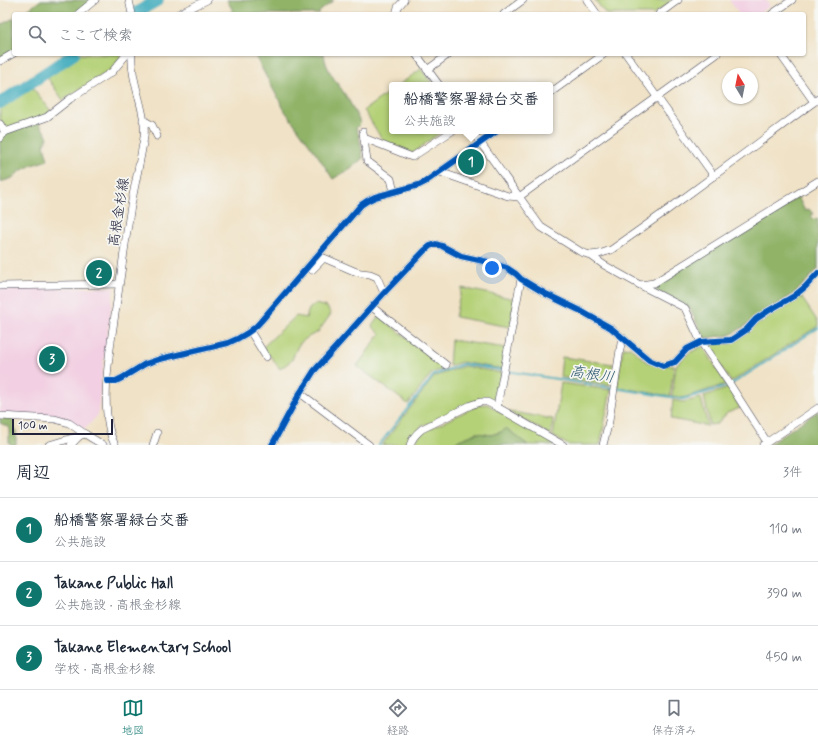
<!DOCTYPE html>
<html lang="ja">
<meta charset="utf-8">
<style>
:root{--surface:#fff;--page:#f6f6f7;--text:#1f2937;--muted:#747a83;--line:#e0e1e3;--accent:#0f766e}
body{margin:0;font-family:Mynerve,"Klee One",sans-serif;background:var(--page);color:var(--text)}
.compass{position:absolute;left:722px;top:68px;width:36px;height:36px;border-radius:50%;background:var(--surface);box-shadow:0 1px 3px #0004;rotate:350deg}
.scale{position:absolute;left:12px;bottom:10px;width:101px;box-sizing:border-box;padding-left:4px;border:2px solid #22223b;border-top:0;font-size:11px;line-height:14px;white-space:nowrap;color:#22223b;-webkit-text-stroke:3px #f6f6f2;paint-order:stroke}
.you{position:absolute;left:492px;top:268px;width:14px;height:14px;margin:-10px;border:3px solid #fff;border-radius:50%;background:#1a73e8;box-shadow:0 0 0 6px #1a73e833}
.badge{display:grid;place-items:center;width:26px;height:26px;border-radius:50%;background:var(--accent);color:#fff;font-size:13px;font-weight:700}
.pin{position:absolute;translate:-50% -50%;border:2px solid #fff;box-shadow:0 1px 4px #0006}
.popup{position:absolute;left:389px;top:82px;width:164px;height:52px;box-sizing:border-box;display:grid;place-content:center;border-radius:4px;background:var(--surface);filter:drop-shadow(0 1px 3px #0005);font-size:13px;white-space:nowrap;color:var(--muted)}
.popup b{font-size:15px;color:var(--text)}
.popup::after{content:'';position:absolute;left:50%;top:100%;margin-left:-8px;border:8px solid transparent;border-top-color:var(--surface)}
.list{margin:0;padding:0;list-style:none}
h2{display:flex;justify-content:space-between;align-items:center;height:52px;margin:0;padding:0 16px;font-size:17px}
h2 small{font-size:13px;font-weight:400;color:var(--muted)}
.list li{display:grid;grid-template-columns:26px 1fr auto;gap:12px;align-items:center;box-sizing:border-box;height:64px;padding:0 16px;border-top:1px solid var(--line)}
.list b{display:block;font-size:15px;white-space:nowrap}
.list p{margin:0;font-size:13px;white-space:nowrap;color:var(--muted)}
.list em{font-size:13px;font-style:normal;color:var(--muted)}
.icon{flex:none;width:22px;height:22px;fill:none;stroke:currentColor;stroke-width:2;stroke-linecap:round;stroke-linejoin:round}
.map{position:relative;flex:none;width:818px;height:445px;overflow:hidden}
.search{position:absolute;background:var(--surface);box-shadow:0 1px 3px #0004;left:12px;right:12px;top:12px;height:44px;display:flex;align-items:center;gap:10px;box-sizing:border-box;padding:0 14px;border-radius:4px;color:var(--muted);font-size:15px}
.sheet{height:244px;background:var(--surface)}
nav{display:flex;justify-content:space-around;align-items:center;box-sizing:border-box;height:56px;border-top:1px solid var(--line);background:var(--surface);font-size:11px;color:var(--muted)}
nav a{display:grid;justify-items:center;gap:2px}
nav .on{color:var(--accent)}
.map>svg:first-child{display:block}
.built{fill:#f2cfe2}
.green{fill:#b5d178;stroke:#6c7a5a}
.forest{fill:#90b368;stroke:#596a52}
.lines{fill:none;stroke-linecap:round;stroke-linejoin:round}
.stream{stroke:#3daabc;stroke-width:2}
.river{stroke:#3daabc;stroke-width:12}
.minor-casing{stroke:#413f50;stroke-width:8}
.minor{stroke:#fff;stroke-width:7}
.cycleway-casing{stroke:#f6f6f2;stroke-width:8}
.cycleway{stroke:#0057b8;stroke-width:6}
.labels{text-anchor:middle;stroke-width:3.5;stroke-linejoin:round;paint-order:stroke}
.street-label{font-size:14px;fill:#22223b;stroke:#f6f6f2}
.water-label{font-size:15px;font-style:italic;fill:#2d586f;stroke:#f6f6f2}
</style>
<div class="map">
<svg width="818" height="445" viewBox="0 0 818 445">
<rect width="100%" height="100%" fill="#f6f6f2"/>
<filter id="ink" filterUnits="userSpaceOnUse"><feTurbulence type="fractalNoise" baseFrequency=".025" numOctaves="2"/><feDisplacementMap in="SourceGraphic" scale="8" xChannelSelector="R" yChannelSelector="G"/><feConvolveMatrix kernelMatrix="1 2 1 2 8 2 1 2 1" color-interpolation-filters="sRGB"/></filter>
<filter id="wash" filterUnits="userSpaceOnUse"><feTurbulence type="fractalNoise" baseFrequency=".012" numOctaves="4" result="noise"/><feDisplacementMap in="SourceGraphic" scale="16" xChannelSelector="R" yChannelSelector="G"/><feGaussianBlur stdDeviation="0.9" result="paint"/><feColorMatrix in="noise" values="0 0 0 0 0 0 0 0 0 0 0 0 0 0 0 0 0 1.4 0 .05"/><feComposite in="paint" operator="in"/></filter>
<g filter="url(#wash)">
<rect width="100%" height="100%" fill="#f0e2c6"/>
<g class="built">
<path d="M729,0H766L770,6L758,14H739Z"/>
<path d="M114,287L101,383L98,415L85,429H82L68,421L0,413V289Z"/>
</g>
<g class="green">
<path d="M595,0H673L654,14H606Z"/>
<path d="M70,54H120L121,56L112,69L63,100L44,73Z"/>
<path d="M421,69L433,85H399Z"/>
<path d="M29,83L51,111L44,116L7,129L0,119V106Z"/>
<path d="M392,90V131H442L413,153L383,141L364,110Z"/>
<path d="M462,288L515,299L510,327L455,317L458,303Z"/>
<path d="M800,295L818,322V326L731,382L707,344L732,341L758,320Z"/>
<path d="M315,304L327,307L331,314L318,332L308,337L299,344L295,352L292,360L280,369L263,347L296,316L306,318L309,309Z"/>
<path d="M379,316L445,368L432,373L408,404L357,366L380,334L372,326Z"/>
<path d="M451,340L506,348L502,369L462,362L449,366Z"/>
<path d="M703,346L726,384L683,398L672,396L676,365L689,353Z"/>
<path d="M630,347L647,362L674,366L670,396L617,387L623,349L624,348Z"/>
<path d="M562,357L613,364L610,385L560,377Z"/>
<path d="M464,366L502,373L496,404L486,400L422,426L407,445H382L434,377Z"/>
<path d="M561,383L611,390L600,445H568L553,436Z"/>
<path d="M729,388L740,408L727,413L717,424L710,425L704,396Z"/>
<path d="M701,398L708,426L671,419L673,400L684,402Z"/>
<path d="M487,404L559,445H528L506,429L501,432L491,435L477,433L459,440L453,445H435V443L414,444L419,435L425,431L479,405Z"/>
<path d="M507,411L553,419L551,435Z"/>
</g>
<g class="forest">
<path d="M41,0H92L75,14H22Z"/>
<path d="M227,0H334L319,12V14H227L233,11Z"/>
<path d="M14,18V50L0,58V25Z"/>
<path d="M254,54H324C326,71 335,79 344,93C350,101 354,111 359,120L360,124L356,128L359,135L363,158L351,168L333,179L318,156L285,111Z"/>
<path d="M39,123L48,137L44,145L48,160L32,165L20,171L13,178L0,182V140L6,133Z"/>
<path d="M798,197L805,211L809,209L813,214L811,216L815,220L818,218V269L794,294L745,326L730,335L713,337L705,339L689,307L654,290V286Z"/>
<path d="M818,411V445H768Z"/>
<path d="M0,418H12L16,431V445H12L9,443V427L0,423Z"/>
<path d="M506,428L528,445H453L459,440L477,433L491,435L501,432Z"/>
</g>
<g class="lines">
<g class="stream">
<path d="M732,384L818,328"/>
<path d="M379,445L434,375L463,364L683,399L728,386"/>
</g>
<g class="river">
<path d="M134,14L158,0"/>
<path d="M0,103L74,54"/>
</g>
</g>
</g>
<g filter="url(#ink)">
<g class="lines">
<defs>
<g id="minor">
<path d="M129,0L132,14"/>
<path d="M587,0L597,14"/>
<path d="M78,14L95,0"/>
<path d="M178,14L207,0"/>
<path d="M396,14L398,7L404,0"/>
<path d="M504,14L523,0"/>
<path d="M659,14L678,0"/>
<path d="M772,14L792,0"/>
<path d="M416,54L439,85"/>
<path d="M626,54L714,176"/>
<path d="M780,54L814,102"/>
<path d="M0,61L14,53"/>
<path d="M427,70L449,54"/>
<path d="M550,93L604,54"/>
<path d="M143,120L152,125L157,136"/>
<path d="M0,124L5,132"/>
<path d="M472,131L541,227L581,252L590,255L599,254L611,250L666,211L818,99"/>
<path d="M363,132L367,161L391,179L394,192"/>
<path d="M0,138L5,132L47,117L70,99L112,72L127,54"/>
<path d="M364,138L412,157L452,131"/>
<path d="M440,172L508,196L519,197L717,54"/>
<path d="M590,255L604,265L640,285L654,283L818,181"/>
<path d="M308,266L312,270L324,258L354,271L361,273L370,274L377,277L384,293"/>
<path d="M640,285L685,308L701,342L729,383L767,442"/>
<path d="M0,286L119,284"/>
<path d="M372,307L446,365"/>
<path d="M250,331L266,357"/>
<path d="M107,381H116L122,378L145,364L160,359L228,343C240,338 253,331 261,321L361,205L367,201L375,197L419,185L425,182L497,131"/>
<path d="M300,393L369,445"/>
<path d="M497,407L521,279"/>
<path d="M0,416L55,419L69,423L85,434"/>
<path d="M49,445L79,436"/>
<path d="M71,445C75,441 79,434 85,434L103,445"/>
<path d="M115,445C98,413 110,349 115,314C120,282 124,250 129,218C133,191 140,164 144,137C147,111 130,82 132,54"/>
<path d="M153,445L157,433"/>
<path d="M272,445L300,393L314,371L335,348L384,293L424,251L430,246L436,244L442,246L461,256L488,262L507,268L516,274L521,279L546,294L579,310L611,328L649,360L663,366L675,362L687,349L701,342L731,340L746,330L756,319L768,311L794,296L805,287L818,273"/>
<path d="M410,445C412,438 417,433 422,429L471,405L480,402H487L497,407L563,445"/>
<path d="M603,445L609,421L622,337"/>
<path d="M763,445L818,408"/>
</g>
</defs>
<use href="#minor" class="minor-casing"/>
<use href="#minor" class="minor"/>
<defs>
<g id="cycleway">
<path d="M107,381H116L122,378L145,364L160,359L228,343C240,338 253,331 261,321L361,205L367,201L375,197L419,185L425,182L497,131"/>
<path d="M272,445L300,393L314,371L335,348L384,293L424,251L430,246L436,244L442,246L461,256L488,262L507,268L516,274L521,279L546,294L579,310L611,328L649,360L663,366L675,362L687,349L701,342L731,340L746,330L756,319L768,311L794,296L805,287L818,273"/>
</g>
</defs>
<use href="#cycleway" class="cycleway-casing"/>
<use href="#cycleway" class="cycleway"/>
</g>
</g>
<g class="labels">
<g class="street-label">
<text transform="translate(118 212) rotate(-81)" y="5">高根金杉線</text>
</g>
<g class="water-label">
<text transform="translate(592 374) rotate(9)" y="5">高根川</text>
</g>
</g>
</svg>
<svg class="compass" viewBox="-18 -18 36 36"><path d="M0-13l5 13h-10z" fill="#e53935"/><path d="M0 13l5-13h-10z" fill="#747a83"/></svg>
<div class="scale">100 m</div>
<div class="you"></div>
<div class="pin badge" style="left:471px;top:162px">1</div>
<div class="popup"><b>船橋警察署緑台交番</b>公共施設</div>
<div class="pin badge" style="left:99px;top:273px">2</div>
<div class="pin badge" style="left:52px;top:359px">3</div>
<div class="search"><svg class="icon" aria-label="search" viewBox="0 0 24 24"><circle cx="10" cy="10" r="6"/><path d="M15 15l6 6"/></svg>ここで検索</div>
</div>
<section class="sheet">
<h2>周辺<small>3件</small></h2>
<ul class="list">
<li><span class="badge">1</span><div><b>船橋警察署緑台交番</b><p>公共施設</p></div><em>110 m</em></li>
<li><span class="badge">2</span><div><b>Takane Public Hall</b><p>公共施設 · 高根金杉線</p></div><em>390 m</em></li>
<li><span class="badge">3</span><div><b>Takane Elementary School</b><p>学校 · 高根金杉線</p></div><em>450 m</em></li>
</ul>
</section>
<nav>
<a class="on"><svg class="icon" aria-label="map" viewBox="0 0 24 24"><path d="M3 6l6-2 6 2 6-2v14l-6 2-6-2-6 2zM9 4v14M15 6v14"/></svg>地図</a>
<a><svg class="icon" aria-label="directions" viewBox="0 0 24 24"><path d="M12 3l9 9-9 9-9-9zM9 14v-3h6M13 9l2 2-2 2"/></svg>経路</a>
<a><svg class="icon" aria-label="saved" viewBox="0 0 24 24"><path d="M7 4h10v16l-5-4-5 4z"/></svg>保存済み</a>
</nav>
